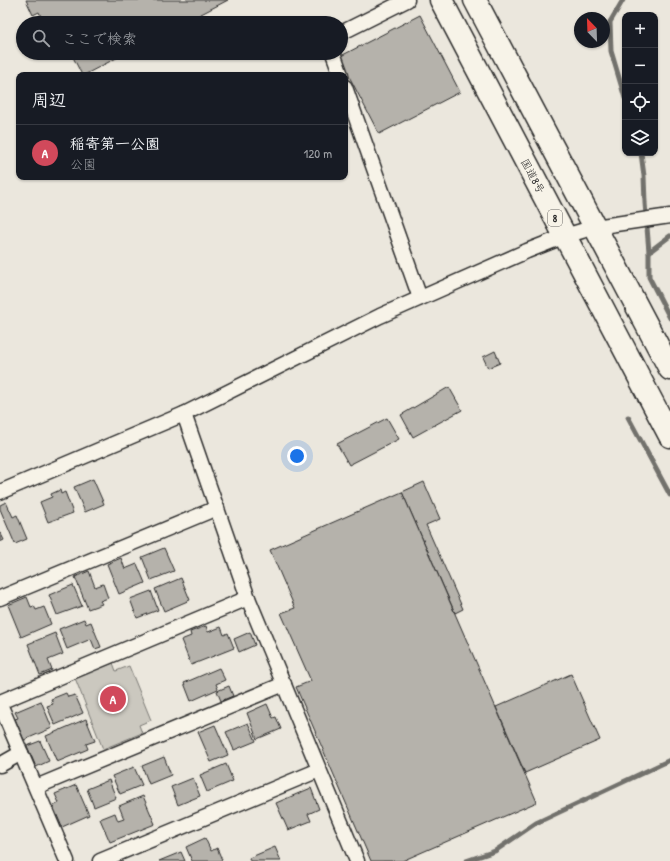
<!DOCTYPE html>
<html lang="ja">
<meta charset="utf-8">
<style>
:root{--surface:#171b24;--page:#242831;--text:#f1f3f6;--muted:#9ea1a6;--line:#363941;--accent:#d1495b}
body{margin:0;font-family:"Patrick Hand","Klee One",sans-serif;background:var(--page);color:var(--text)}
.controls{position:absolute;right:12px;top:12px;display:grid;overflow:hidden;border-radius:8px;box-shadow:0 1px 3px #0004}
.controls button{width:36px;height:36px;display:grid;place-items:center;padding:0;border:0;border-bottom:1px solid var(--line);background:var(--surface);color:var(--text);font:20px sans-serif}
.compass{position:absolute;left:574px;top:12px;width:36px;height:36px;border-radius:50%;background:var(--surface);box-shadow:0 1px 3px #0004;rotate:337deg}
.you{position:absolute;left:297px;top:456px;width:14px;height:14px;margin:-10px;border:3px solid #fff;border-radius:50%;background:#1a73e8;box-shadow:0 0 0 6px #1a73e833}
.badge{display:grid;place-items:center;width:26px;height:26px;border-radius:50%;background:var(--accent);color:#fff;font-size:13px;font-weight:700}
.pin{position:absolute;translate:-50% -50%;border:2px solid #fff;box-shadow:0 1px 4px #0006}
.list{margin:0;padding:0;list-style:none}
h2{display:flex;justify-content:space-between;align-items:center;height:52px;margin:0;padding:0 16px;font-size:17px}
h2 small{font-size:13px;font-weight:400;color:var(--muted)}
.list li{display:grid;grid-template-columns:26px 1fr auto;gap:12px;align-items:center;box-sizing:border-box;height:56px;padding:0 16px;border-top:1px solid var(--line)}
.list b{display:block;font-size:15px;white-space:nowrap}
.list p{margin:0;font-size:13px;white-space:nowrap;color:var(--muted)}
.list em{font-size:13px;font-style:normal;color:var(--muted)}
.icon{flex:none;width:22px;height:22px;fill:none;stroke:currentColor;stroke-width:2;stroke-linecap:round;stroke-linejoin:round}
.map{position:relative;flex:none;width:670px;height:861px;overflow:hidden}
.search{position:absolute;background:var(--surface);box-shadow:0 1px 3px #0004;left:16px;top:16px;width:332px;height:44px;display:flex;align-items:center;gap:10px;box-sizing:border-box;padding:0 14px;border-radius:22px;color:var(--muted);font-size:15px}
.panel{position:absolute;background:var(--surface);box-shadow:0 1px 3px #0004;left:16px;top:72px;width:332px;height:108px;border-radius:8px}
.map>svg:first-child{display:block}
.green{fill:#cbc8bf;stroke:#7b7a75}
.lines{fill:none;stroke-linecap:round;stroke-linejoin:round}
.stream{stroke:#72716c;stroke-width:5}
.building{fill:#b5b2ab;stroke:#2b2b2b}
.minor-casing{stroke:#2b2b2b;stroke-width:17}
.trunk-casing{stroke:#2b2b2b;stroke-width:25}
.minor{stroke:#f7f3e8;stroke-width:14}
.trunk{stroke:#f7f3e8;stroke-width:22}
.labels{text-anchor:middle;stroke-width:4;stroke-linejoin:round;paint-order:stroke}
.shield{fill:#f7f3e8;stroke:#686764;stroke-width:1}
.shield-label{font-size:10px;font-weight:bold;fill:#2b2b2b}
.street-label{font-size:11px;fill:#2b2b2b;stroke:#f7f3e8}
</style>
<div class="map">
<svg width="670" height="861" viewBox="0 0 670 861">
<rect width="100%" height="100%" fill="#ebe7dd"/>
<filter id="ink" filterUnits="userSpaceOnUse"><feTurbulence type="fractalNoise" baseFrequency=".025" numOctaves="2"/><feDisplacementMap in="SourceGraphic" scale="8" xChannelSelector="R" yChannelSelector="G"/><feConvolveMatrix kernelMatrix="1 2 1 2 8 2 1 2 1" color-interpolation-filters="sRGB"/></filter>
<g filter="url(#ink)">
<path class="green" d="M113,663L116,671L129,666L151,720L139,725L142,733L103,749L75,678Z"/>
<g class="lines">
<g class="stream">
<path d="M623,0L610,22L611,51L625,98"/>
<path d="M641,153L644,176L645,203L649,252V277L670,318"/>
<path d="M649,252L670,236"/>
<path d="M628,417L670,495"/>
<path d="M466,861L495,851L536,823L670,760"/>
</g>
</g>
<g class="building">
<path d="M26,0H228L184,23H44L39,12L33,15Z"/>
<path d="M420,15L460,92L379,134L339,57Z"/>
<path d="M71,53H126L84,75H82Z"/>
<path d="M495,351L500,363L488,368L483,357Z"/>
<path d="M449,387L462,410L413,437L401,415Z"/>
<path d="M387,418L399,439L349,465L337,444Z"/>
<path d="M93,479L104,504L85,512L74,487Z"/>
<path d="M424,482L440,519L426,525L463,609L455,613L402,492Z"/>
<path d="M60,490L61,494L65,492L73,513L48,522L40,502L52,497L51,494Z"/>
<path d="M402,492L537,802L402,861H371L296,687L311,681L281,613L295,608L270,550Z"/>
<path d="M6,502L13,517L17,515L27,539L15,544L0,509V505Z"/>
<path d="M0,532L4,540L0,542Z"/>
<path d="M164,548L174,571L151,580L142,557Z"/>
<path d="M121,558L125,569L137,564L145,583L119,594L107,564Z"/>
<path d="M89,571L95,587L103,584L108,598L100,601L102,604L88,609L75,577Z"/>
<path d="M181,578L190,600L164,611L155,589Z"/>
<path d="M73,585L82,606L57,615L49,595Z"/>
<path d="M151,591L158,610L137,618L130,599Z"/>
<path d="M27,597L31,607L34,606L36,610L44,607L51,624L21,637L8,605Z"/>
<path d="M84,619L86,624L91,622L101,647L95,649L91,639L67,649L59,629Z"/>
<path d="M206,626L208,632L221,627L224,635L228,633L234,648L191,665L181,640L191,636L190,632Z"/>
<path d="M250,632L255,645L239,652L234,639Z"/>
<path d="M55,633L63,654L48,660L52,670L40,675L28,644Z"/>
<path d="M219,668L225,680L216,684L218,689L191,701L184,683Z"/>
<path d="M571,674L600,740L525,773L496,707Z"/>
<path d="M229,686L233,696L221,701L217,691Z"/>
<path d="M66,693L68,697L75,695L83,713L55,725L47,706L53,704L51,699Z"/>
<path d="M41,701L52,728L24,740L15,719L18,718L15,712Z"/>
<path d="M267,704L273,718L276,717L281,729L257,739L247,713Z"/>
<path d="M86,719L95,741L86,744L88,749L57,762L46,736Z"/>
<path d="M248,723L256,741L234,750L226,732Z"/>
<path d="M215,725L228,755L211,762L198,732Z"/>
<path d="M40,741L49,761L36,767L27,746Z"/>
<path d="M164,757L171,775L149,784L142,766Z"/>
<path d="M226,764L233,781L207,792L200,775Z"/>
<path d="M134,767L142,785L120,794L112,776Z"/>
<path d="M193,778L200,796L178,805L171,787Z"/>
<path d="M109,780L116,798L94,807L87,789Z"/>
<path d="M76,785L89,815L62,827L53,806L59,803L55,794Z"/>
<path d="M311,788L319,809L308,814L311,821L288,830L276,803Z"/>
<path d="M143,796L155,824L110,842L100,819L115,813L118,821L124,819L119,806Z"/>
<path d="M205,838L211,851L217,848L222,860L219,861H192L186,847Z"/>
<path d="M275,847L281,861H250L249,858Z"/>
<path d="M181,852L185,861H159Z"/>
</g>
<g class="lines">
<defs>
<g id="minor">
<path d="M341,33L407,0"/>
<path d="M333,53L341,75"/>
<path d="M345,87L420,298"/>
<path d="M184,414L248,598L357,861"/>
<path d="M0,492L184,414L380,316L527,251L565,236L595,227L670,216"/>
<path d="M0,598L217,508"/>
<path d="M0,702L248,598"/>
<path d="M0,704L67,861"/>
<path d="M0,765L21,753"/>
<path d="M36,787L284,684"/>
<path d="M100,861L319,770"/>
</g>
<g id="trunk">
<path d="M441,0L670,436"/>
<path d="M475,0L670,369"/>
</g>
</defs>
<use href="#minor" class="minor-casing"/>
<use href="#trunk" class="trunk-casing"/>
<use href="#minor" class="minor"/>
<use href="#trunk" class="trunk"/>
</g>
</g>
<g class="labels">
<rect class="shield" x="548" y="210" width="14" height="16" rx="3"/>
<g class="shield-label">
<text x="555" y="222">8</text>
</g>
<g class="street-label">
<text transform="translate(533 176) rotate(62)" y="4">国道8号</text>
</g>
</g>
</svg>
<div class="controls">
<button>+</button>
<button>−</button>
<button><svg class="icon" aria-label="locate" viewBox="0 0 24 24"><circle cx="12" cy="12" r="6"/><path d="M12 2v4M12 18v4M2 12h4M18 12h4"/></svg></button>
<button><svg class="icon" aria-label="layers" viewBox="0 0 24 24"><path d="M12 4l9 5-9 5-9-5zM3 14l9 5 9-5"/></svg></button>
</div>
<svg class="compass" viewBox="-18 -18 36 36"><path d="M0-13l5 13h-10z" fill="#e53935"/><path d="M0 13l5-13h-10z" fill="#9ea1a6"/></svg>
<div class="you"></div>
<div class="pin badge" style="left:113px;top:699px">A</div>
<div class="search"><svg class="icon" aria-label="search" viewBox="0 0 24 24"><circle cx="10" cy="10" r="6"/><path d="M15 15l6 6"/></svg>ここで検索</div>
<section class="panel">
<h2>周辺<small></small></h2>
<ul class="list">
<li><span class="badge">A</span><div><b>稲寄第一公園</b><p>公園</p></div><em>120 m</em></li>
</ul>
</section>
</div>
